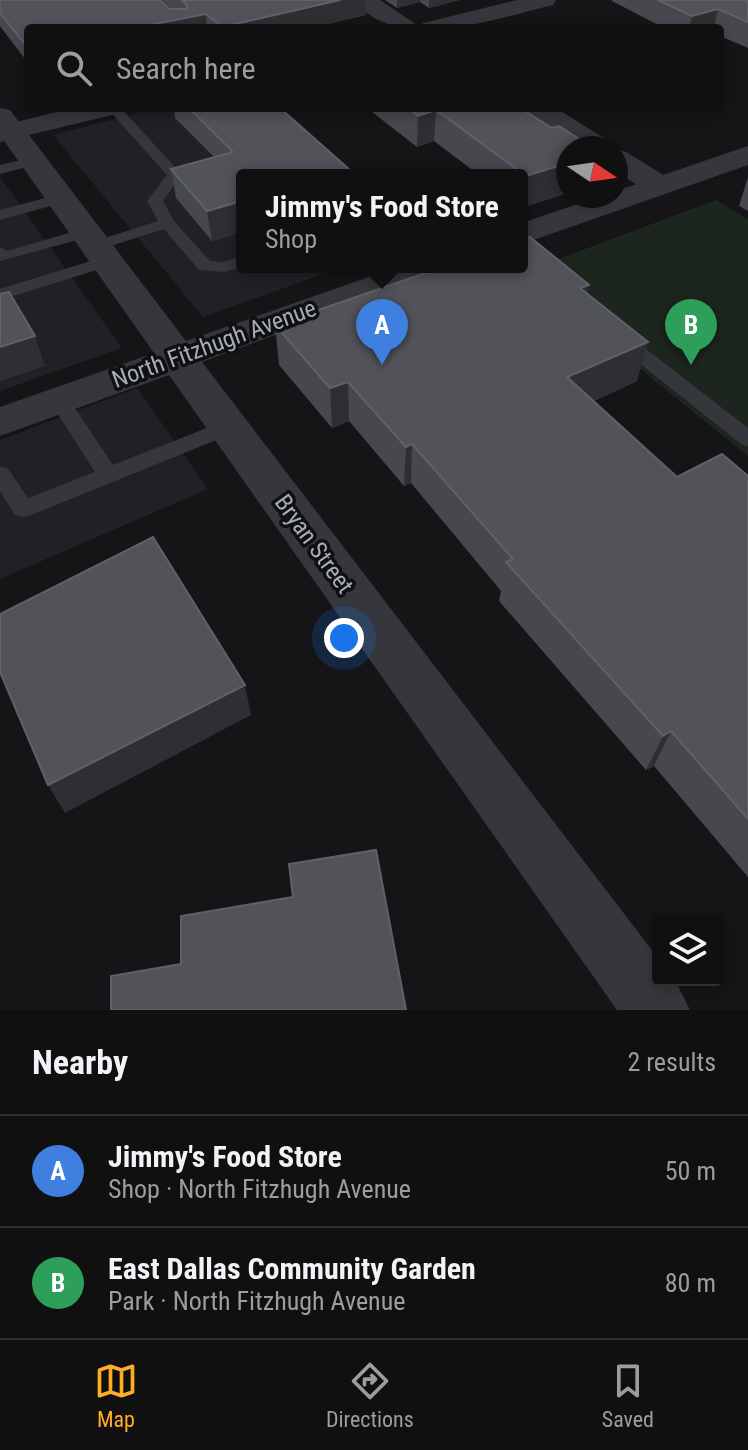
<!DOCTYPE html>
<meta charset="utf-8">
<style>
:root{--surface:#101011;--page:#19191a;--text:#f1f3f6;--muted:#9c9d9f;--line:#303031;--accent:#feac26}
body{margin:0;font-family:"Roboto Condensed",sans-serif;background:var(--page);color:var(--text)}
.controls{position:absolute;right:24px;bottom:24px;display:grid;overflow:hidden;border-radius:8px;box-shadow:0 4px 12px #0003}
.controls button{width:72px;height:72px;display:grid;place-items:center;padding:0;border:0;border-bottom:2px solid var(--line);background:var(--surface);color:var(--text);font:40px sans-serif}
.compass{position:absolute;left:556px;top:136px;width:72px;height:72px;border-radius:50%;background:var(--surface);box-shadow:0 4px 12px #0003;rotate:103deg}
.you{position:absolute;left:344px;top:638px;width:28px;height:28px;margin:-20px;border:6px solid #fff;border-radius:50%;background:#1a73e8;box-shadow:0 0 0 12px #1a73e833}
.badge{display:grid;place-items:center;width:52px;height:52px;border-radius:50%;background:var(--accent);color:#fff;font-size:26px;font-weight:700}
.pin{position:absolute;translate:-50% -66px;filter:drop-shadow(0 2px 4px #0008)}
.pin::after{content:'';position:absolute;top:42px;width:28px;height:24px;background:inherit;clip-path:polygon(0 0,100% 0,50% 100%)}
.popup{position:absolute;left:236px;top:169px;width:292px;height:104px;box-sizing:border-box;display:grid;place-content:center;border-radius:8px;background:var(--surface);filter:drop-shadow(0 2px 6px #0005);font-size:26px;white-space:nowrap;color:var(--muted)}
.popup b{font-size:30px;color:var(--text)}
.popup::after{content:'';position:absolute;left:50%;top:100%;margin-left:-16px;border:16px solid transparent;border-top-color:var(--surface)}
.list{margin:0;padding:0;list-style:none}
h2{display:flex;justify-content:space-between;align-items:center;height:104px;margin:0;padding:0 32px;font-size:34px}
h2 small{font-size:26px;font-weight:400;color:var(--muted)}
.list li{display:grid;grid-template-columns:52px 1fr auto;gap:24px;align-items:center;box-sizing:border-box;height:112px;padding:0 32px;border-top:2px solid var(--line)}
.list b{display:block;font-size:30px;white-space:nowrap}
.list p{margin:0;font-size:26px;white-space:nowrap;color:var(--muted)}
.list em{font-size:26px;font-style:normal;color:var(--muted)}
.icon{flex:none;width:44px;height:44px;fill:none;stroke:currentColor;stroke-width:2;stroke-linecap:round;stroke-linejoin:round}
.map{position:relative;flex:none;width:748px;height:1010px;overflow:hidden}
.search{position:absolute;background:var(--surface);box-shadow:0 4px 12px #0003;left:24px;right:24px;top:24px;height:88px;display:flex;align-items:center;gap:20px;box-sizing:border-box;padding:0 28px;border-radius:8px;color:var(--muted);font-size:30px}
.sheet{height:328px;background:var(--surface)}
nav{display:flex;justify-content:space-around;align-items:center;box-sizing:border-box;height:112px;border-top:2px solid var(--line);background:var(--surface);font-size:22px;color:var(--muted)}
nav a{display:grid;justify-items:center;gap:4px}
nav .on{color:var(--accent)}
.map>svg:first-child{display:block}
.built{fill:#212125}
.green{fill:#1d261e}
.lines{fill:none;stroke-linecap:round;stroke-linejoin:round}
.service{fill:#36373d;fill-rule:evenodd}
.minor{fill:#36373d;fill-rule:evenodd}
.tertiary{fill:#36373d;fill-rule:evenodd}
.wall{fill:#46484d}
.shaded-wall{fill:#2e2f33}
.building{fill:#515359;stroke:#5e6168;stroke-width:2}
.labels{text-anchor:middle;stroke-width:7;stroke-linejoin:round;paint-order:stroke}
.street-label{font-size:24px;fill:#a6adb8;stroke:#101012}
</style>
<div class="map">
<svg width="748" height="1010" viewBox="0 0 748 1010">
<rect width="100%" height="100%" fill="#151517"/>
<g class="built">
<path d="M156,108H270L351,175H242V267H343L203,317L53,135Z"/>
<path d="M0,177L122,348L0,391Z"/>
<path d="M137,388L208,489L0,579V440Z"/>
</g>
<path class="green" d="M716,200L748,219V456L521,273Z"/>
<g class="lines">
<g class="service">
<path d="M107,108H121L182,175L163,201L174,221L210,261L223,262L242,256V267L224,272L199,270L164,229L101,249H89L87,246L89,243L158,221L147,201L167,175Z"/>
<path d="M33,157L40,161L38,164L0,174V165Z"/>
<path d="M60,194L65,196V202L0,220V210Z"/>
<path d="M86,228L94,233L92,236L0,261V247L7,251Z"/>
<path d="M107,256L115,261L113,265L0,300V289Z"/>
<path d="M621,333L628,335L748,428V446L741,444L614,343L612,339L614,335Z"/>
<path d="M59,393L66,395L113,465L222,422H236L239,427L236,432L31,515L23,517L15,515L0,491V466L8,469L28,498L95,472L49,400Z"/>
</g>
<g class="minor">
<path d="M354,0H380L420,27L423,23L517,0H556L553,5C498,18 395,55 354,0Z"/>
<path d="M73,108H119L116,114L0,142V126Z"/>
<path d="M524,108H556L610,142L614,148H580L527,114Z"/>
<path d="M616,149L626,152L670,179L674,185L670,191C649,197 633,182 616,171Z"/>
</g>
<g class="tertiary">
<path d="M0,108L10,110L186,341L397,267H446L441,274L202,362L658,958V980H675L690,1010H617L169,375L0,436V407L154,353L0,135Z"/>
<path d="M748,146V165L522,244V223L601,196H616V191Z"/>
</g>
</g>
<g class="wall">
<path d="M0,0L170,9H172L162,0H366V15L311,28H28V63L0,26Z"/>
<path d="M385,0H460L429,8L420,2L397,8Z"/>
<path d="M612,0H748V48L720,36V28H664L612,1Z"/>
<path d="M174,108H280L242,175V232L212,241L176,198L171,169L214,157L175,118Z"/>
<path d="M367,108H520L552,128L522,208V175H479L434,141L417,147Z"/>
<path d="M748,177V211L739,206Z"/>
<path d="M587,294L637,381L594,401L677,477L748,476V877L654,766L646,770L499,601L501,591L411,483L404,486L349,421L332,428L279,365L275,325Z"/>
</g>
<g class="shaded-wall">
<path d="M340,0H366V15L311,28H222V27Z"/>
<path d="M397,0H420V2L397,8Z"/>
<path d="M429,0H460L429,8Z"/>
<path d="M718,9L714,28H689L692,16Z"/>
<path d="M206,14L207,28H134Z"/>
<path d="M436,110L434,141L417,147L418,116Z"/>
<path d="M568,163V193L522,208L526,176Z"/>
<path d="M350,170V175H332Z"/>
<path d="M242,201V232L212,241L207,211Z"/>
<path d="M589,285L581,324L580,288Z"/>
<path d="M35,336L45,366L0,381V347Z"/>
<path d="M648,342L637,381L559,417L567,377Z"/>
<path d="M348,382L349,421L332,428L330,388Z"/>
<path d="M412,444L411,483L404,486L406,447Z"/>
<path d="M245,685L251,715L65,813L48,785Z"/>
<path d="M671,731L654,766L646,770L663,736Z"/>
</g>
<g class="building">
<path d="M0,0H160L170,9H187V5L182,0H340L222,27L206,14L134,28H28V48L0,13Z"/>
<path d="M658,0H748V22L718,9L692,16Z"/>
<path d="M189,108H280L350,170L332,175H242V201L207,211L171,169L233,152Z"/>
<path d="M408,108H520L552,128L559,126L593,148H568V163L526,176L436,110L418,116Z"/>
<path d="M530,237L589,285L580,288L648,342L567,377L677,477L722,454L748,476V819L671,731L663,736L506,562L513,559L412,444L406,447L348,382L330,388L275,325L443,267H522V240Z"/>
<path d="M9,292L35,336L0,347V294Z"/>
<path d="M153,537L245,685L48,785L0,672V614Z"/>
<path d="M376,850L406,1010H111V976L181,964V916L293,897L289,864Z"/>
</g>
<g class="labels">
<g class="street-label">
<text transform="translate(214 344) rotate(-20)" y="8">North Fitzhugh Avenue</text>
<text transform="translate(314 544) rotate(54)" y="8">Bryan Street</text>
</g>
</g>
</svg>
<div class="controls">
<button><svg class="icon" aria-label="layers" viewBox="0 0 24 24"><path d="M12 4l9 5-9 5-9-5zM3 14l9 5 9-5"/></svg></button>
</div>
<svg class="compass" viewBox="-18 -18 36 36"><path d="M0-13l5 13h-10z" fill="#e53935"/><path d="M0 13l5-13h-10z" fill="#9c9d9f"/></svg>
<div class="you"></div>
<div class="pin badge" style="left:382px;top:365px;background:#3f7fe0">A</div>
<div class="popup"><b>Jimmy's Food Store</b>Shop</div>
<div class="pin badge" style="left:691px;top:365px;background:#2e9e5b">B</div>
<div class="search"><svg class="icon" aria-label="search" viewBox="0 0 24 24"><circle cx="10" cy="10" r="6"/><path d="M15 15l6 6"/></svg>Search here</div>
</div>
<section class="sheet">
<h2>Nearby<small>2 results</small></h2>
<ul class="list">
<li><span class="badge" style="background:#3f7fe0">A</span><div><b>Jimmy's Food Store</b><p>Shop · North Fitzhugh Avenue</p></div><em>50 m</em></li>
<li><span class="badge" style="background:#2e9e5b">B</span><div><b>East Dallas Community Garden</b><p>Park · North Fitzhugh Avenue</p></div><em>80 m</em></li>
</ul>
</section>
<nav>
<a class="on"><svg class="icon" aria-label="map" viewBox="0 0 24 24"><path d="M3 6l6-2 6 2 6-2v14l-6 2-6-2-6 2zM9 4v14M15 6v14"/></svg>Map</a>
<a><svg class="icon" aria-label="directions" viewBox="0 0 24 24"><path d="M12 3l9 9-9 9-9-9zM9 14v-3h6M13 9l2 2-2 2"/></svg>Directions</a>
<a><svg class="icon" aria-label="saved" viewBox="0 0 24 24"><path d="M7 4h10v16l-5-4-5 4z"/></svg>Saved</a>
</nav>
